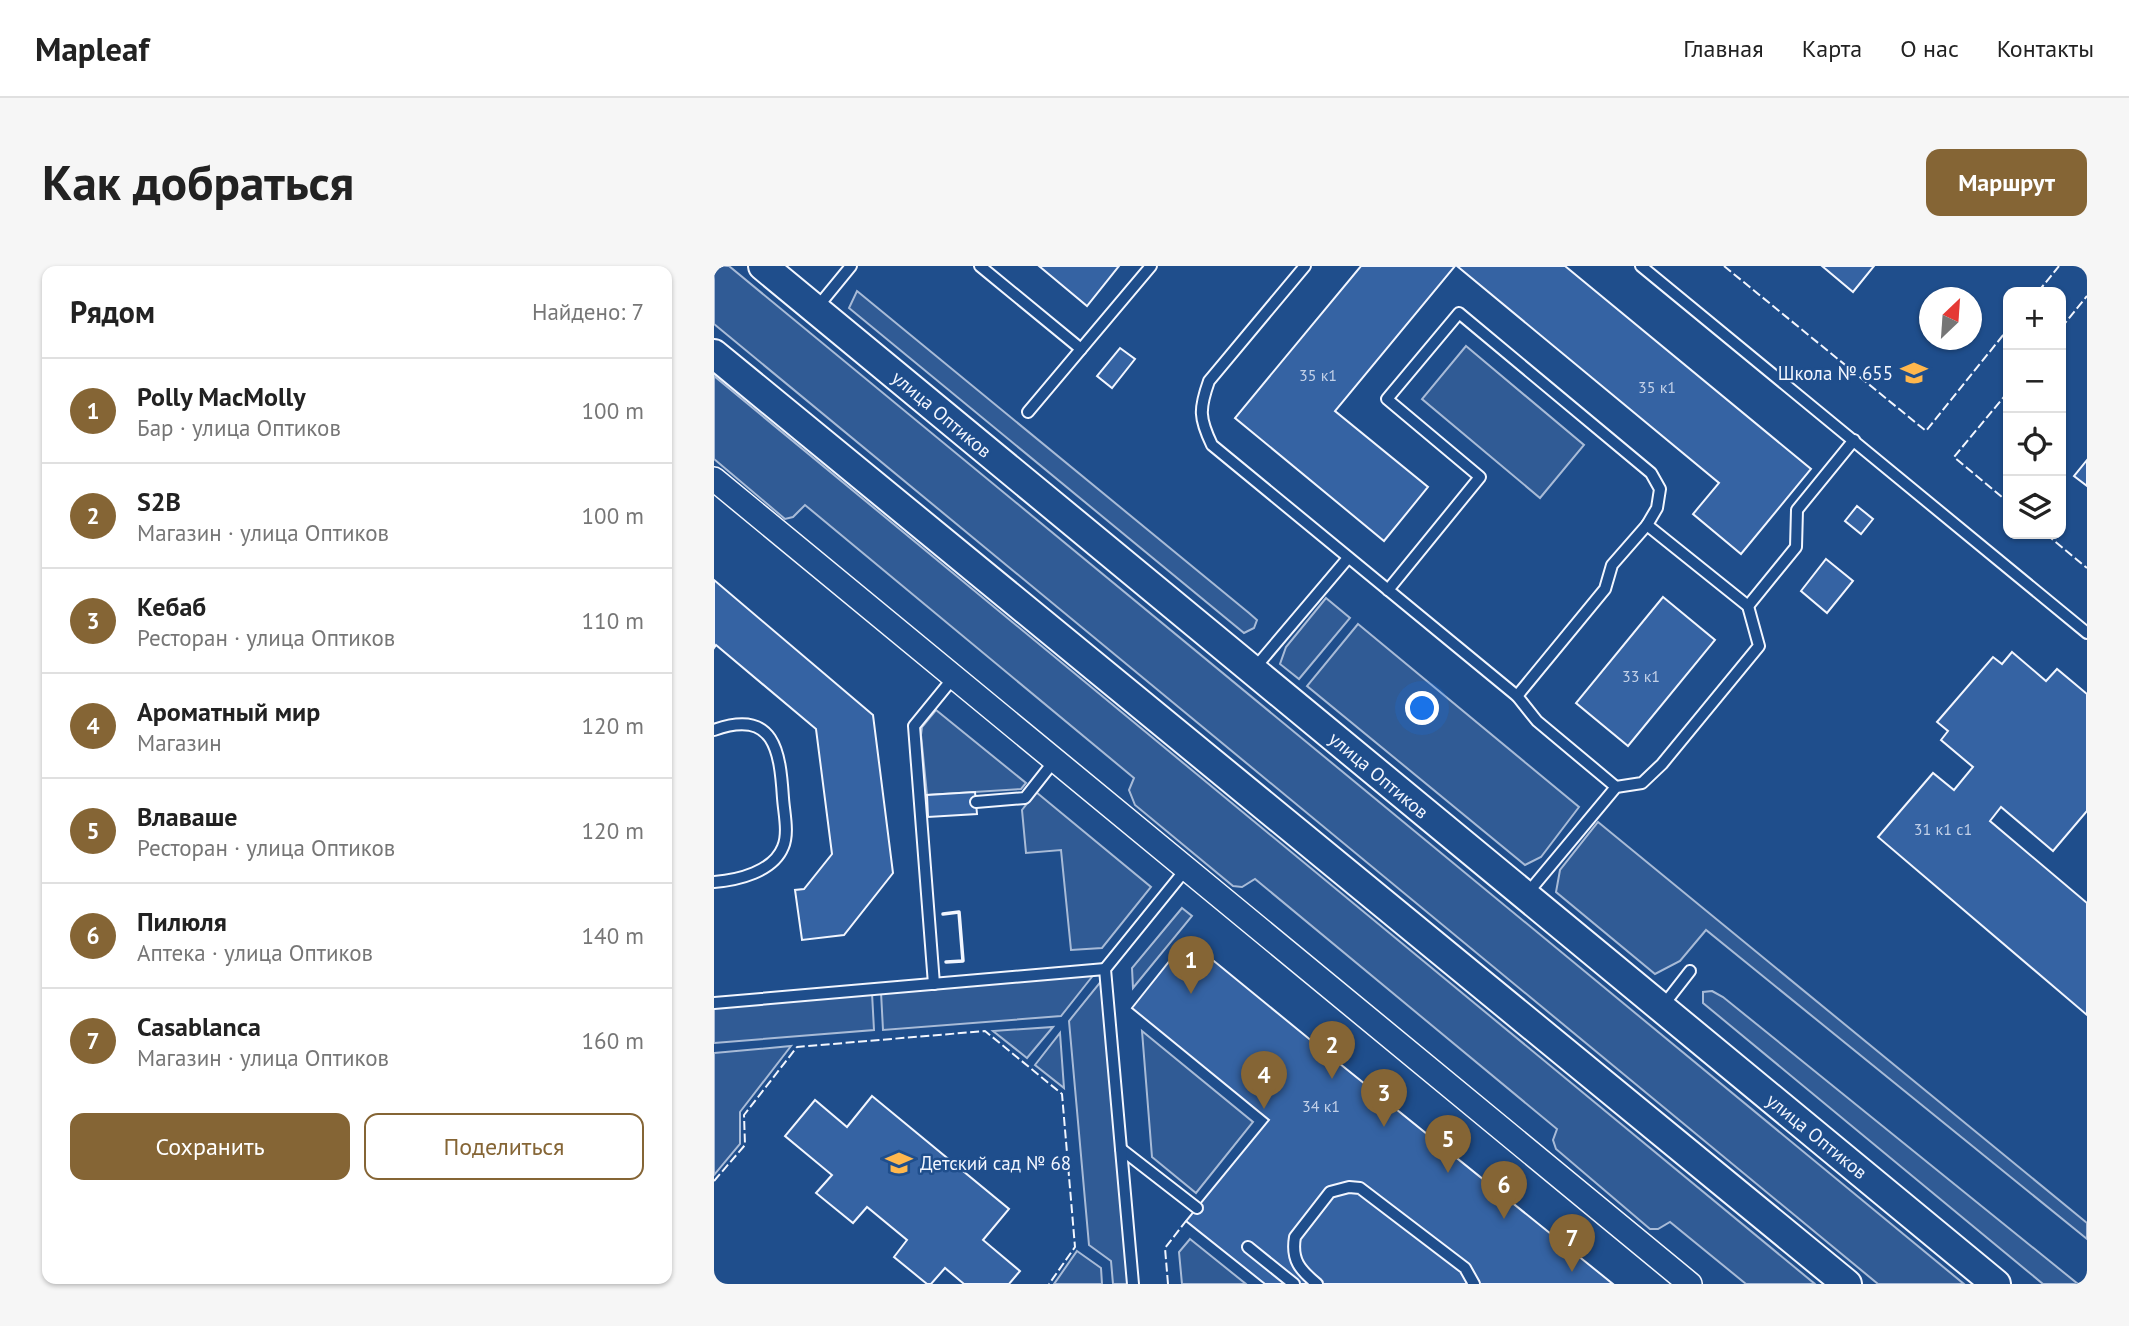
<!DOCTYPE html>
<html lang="ru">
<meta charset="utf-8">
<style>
:root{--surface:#fff;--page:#f6f6f6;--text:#222;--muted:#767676;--line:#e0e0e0;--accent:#856535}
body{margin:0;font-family:"PT Sans",sans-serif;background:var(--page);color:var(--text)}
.controls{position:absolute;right:21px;top:21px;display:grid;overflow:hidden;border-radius:14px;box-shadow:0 2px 5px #0004}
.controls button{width:63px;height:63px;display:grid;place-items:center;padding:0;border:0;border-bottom:2px solid var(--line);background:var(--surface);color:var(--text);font:35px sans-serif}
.compass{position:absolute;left:1205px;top:21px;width:63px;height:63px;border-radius:50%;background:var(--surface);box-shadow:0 2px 5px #0004;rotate:25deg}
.you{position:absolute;left:709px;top:443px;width:24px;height:24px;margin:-18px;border:5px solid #fff;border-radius:50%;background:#1a73e8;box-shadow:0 0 0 10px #1a73e833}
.badge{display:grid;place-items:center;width:46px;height:46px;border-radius:50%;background:var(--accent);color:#fff;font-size:23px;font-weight:700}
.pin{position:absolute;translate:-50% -58px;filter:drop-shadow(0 2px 4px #0008)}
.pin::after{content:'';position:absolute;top:37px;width:24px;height:21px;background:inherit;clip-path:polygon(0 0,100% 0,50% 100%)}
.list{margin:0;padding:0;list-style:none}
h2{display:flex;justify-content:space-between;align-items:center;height:91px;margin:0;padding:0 28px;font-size:30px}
h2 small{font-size:23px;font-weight:400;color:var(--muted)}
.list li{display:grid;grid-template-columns:46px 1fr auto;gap:21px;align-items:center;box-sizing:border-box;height:105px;padding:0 28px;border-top:2px solid var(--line)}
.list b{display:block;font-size:26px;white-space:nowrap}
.list p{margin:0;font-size:23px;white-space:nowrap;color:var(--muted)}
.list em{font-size:23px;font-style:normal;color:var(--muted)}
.actions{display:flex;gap:14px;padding:21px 28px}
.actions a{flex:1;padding:16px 0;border:2px solid var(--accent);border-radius:14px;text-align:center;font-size:24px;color:var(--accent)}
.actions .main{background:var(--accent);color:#fff}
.icon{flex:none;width:38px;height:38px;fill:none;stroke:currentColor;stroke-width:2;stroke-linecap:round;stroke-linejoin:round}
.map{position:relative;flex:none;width:1373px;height:1018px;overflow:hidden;border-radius:14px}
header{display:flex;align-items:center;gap:42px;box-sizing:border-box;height:98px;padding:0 35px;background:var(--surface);border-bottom:2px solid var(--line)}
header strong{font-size:33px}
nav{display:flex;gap:38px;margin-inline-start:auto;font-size:24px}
.intro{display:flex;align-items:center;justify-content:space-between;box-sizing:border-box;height:168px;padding:0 42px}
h1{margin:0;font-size:49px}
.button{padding:18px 32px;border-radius:14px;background:var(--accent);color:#fff;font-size:24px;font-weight:700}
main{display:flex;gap:42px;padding:0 42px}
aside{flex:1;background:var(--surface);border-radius:14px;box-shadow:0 2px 5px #0004}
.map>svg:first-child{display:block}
.green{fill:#305b95;stroke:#a8bbd7;stroke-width:2}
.building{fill:#3563a3;stroke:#f2f6ff;stroke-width:2}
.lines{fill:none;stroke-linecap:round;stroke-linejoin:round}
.service-casing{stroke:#f2f6ff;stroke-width:14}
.minor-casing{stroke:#f2f6ff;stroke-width:26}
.tertiary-casing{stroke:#f2f6ff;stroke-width:32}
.service{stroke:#1f4e8c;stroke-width:10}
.minor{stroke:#1f4e8c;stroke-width:23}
.tertiary{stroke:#1f4e8c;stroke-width:28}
.fence{stroke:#f2f6ff;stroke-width:2;stroke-dasharray:9 3.5;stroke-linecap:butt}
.wall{stroke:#f2f6ff;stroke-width:3.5}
.labels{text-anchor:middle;stroke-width:5;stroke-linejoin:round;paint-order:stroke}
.number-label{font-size:16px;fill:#c3d1e8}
.poi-label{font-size:19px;fill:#f2f6ff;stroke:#1f4e8c;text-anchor:end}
.street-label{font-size:19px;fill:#f2f6ff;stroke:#1f4e8c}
</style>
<header>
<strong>Mapleaf</strong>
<nav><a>Главная</a><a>Карта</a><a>О нас</a><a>Контакты</a></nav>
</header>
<div class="intro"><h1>Как добраться</h1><a class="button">Маршрут</a></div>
<main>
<aside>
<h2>Рядом<small>Найдено: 7</small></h2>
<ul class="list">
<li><span class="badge">1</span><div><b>Polly MacMolly</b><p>Бар · улица Оптиков</p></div><em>100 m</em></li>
<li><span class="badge">2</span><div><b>S2B</b><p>Магазин · улица Оптиков</p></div><em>100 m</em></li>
<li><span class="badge">3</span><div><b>Кебаб</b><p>Ресторан · улица Оптиков</p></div><em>110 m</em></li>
<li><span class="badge">4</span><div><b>Ароматный мир</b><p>Магазин</p></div><em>120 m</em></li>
<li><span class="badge">5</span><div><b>Влаваше</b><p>Ресторан · улица Оптиков</p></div><em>120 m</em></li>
<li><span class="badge">6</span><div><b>Пилюля</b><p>Аптека · улица Оптиков</p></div><em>140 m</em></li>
<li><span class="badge">7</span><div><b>Casablanca</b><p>Магазин · улица Оптиков</p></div><em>160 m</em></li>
</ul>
<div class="actions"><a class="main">Сохранить</a><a>Поделиться</a></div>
</aside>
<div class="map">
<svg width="1373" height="1018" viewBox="0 0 1373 1018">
<rect width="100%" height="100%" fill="#1f4e8c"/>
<g class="green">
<path d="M0,0H15L1250,1018H1164L0,58Z"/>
<path d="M143,25L535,347L543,354L540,362L530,367L135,42Z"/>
<path d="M752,80L870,179L826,232L708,133Z"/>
<path d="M0,110L1101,1018H1032L956,956L944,963H936L842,883L839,874L843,863L541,613L528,621L519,620L421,539L415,524L420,512L91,239L79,251L71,253L0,193Z"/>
<path d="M612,332L636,352L585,413L566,398L572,381Z"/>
<path d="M644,358L865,541L827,591L811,599L593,420Z"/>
<path d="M222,444L312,517L307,523L213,529L207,469L208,461Z"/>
<path d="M322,526L437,621L388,682L357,684L347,584L312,587L308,544Z"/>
<path d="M884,556L1373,957V973L992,664L966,695L941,708L842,626L846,604Z"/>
<path d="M468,642L478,650L419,722L418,702Z"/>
<path d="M381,707L347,750L169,764L167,726Z"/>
<path d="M388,714L414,1018H399L397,995L375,979L355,755Z"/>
<path d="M998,725L1009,731L1364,1018H1329L989,737V726Z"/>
<path d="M158,727L160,764L0,777V742Z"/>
<path d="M339,761L313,792L279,765Z"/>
<path d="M428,765L539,856L482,927L438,891Z"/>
<path d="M346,767L350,822L321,799Z"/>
<path d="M77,780L26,846V878L0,909V787Z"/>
<path d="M476,973L532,1018H468L465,986Z"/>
<path d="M363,985L387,1002L388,1018H340Z"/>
</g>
<g class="building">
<path d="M325,0H405L373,40Z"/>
<path d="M647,0H741L621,145L714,221L670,275L521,152Z"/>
<path d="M743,0H851L1097,203L1027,288L979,248L1005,217Z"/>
<path d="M1108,0H1160L1139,26Z"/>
<path d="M406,82L421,93L398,122L383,110Z"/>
<path d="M1373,194V220L1360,210Z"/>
<path d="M1143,240L1159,253L1147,268L1131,255Z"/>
<path d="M1112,293L1139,315L1113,347L1087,325Z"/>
<path d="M0,314L159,449L179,607L130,669L88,674L81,624L90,623L118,588L102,463L2,379L0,382Z"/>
<path d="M949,331L1001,374L914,480L862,437Z"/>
<path d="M1298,386L1332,415L1343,403L1373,428V545L1339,585L1287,541L1276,555L1373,637V749L1164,571L1219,507L1240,524L1259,501L1227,474L1234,465L1223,456L1279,391L1288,398Z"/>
<path d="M261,526L263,548L214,551L213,529Z"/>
<path d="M473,673L610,785L899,1018H551L472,955L555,854L418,742Z"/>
<path d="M158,830L295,943L269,974L306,1005L295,1018H250L231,1002L217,1018H213L180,991L193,974L153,941L139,957L102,927L118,909L71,870L101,834L133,861Z"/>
</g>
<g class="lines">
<defs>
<g id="service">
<path d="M266,0L367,83"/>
<path d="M591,0L495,115C485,143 485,152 498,179L803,430L823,455L902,521"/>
<path d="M927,0L1373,367"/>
<path d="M101,44L137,0"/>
<path d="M314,146L437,0"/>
<path d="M674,324L766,211L673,133L745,47L937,207L946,223L943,242L933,259L898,299L891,323L803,430"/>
<path d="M1034,340L1082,281L1083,244L1140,174"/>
<path d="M540,403L634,292"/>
<path d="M0,464C61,442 66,486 69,532C70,547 75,567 69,581C59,606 24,614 0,616"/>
<path d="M262,536L311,532L341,494"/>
<path d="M812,629L902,521L928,517L948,498L1045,380L1034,340L933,259"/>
<path d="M220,718L200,460L240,411"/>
<path d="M0,737L391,703"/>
<path d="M948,741L976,705"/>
<path d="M407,883L483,942"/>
<path d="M534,981L580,1018"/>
<path d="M419,1018L391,703L472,603"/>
<path d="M603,1018C586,1004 577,994 581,971L616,926L635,921L646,922L751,1002L760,1018"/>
</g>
<path id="minor" d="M0,213L976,1018"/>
<g id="tertiary">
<path d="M49,0L1282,1018"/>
<path d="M0,88L1133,1018"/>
</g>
</defs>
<use href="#service" class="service-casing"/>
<use href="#minor" class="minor-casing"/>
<use href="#tertiary" class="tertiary-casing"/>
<use href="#service" class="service"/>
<use href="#minor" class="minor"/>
<use href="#tertiary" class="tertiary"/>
<g class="fence">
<path d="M1010,0L1212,165L1294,63"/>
<path d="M1324,26L1345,0"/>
<path d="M1347,62L1373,30"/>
<path d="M1294,126L1240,191L1294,236"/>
<path d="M1332,268L1373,302"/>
<path d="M0,915L31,879L30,849L83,781L271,765L348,828L361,981L335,1018"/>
<path d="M454,1018L451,982L472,955"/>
</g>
<path class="wall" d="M229,648L245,646L249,695L232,696"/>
</g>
<defs>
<symbol id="school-bare" viewBox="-9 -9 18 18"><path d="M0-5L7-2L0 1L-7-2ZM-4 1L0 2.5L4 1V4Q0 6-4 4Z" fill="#ffb74d" stroke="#1f4e8c" stroke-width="2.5" paint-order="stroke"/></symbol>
</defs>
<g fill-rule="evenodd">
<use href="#school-bare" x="1181" y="88" width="38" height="38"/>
<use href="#school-bare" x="166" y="878" width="38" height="38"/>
</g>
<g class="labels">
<g class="number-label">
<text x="604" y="115">35 к1</text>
<text x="943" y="127">35 к1</text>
<text x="927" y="416">33 к1</text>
<text x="1229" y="569">31 к1 с1</text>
<text x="607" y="846">34 к1</text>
</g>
<g class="poi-label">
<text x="1179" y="114">Школа № 655</text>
<text x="206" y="904" text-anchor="start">Детский сад № 68</text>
</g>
<g class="street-label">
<text transform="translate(228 148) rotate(40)" y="7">улица Оптиков</text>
<text transform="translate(665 509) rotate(40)" y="7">улица Оптиков</text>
<text transform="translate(1103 870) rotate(39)" y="7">улица Оптиков</text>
</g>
</g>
</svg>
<div class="controls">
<button>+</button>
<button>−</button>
<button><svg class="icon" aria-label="locate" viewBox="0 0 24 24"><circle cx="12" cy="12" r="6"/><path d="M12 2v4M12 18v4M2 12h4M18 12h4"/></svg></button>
<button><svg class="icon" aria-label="layers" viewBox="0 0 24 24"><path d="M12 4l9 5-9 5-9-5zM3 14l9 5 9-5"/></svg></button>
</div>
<svg class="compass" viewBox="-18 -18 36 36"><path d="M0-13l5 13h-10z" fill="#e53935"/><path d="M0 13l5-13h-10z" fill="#767676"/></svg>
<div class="you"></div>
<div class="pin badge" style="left:477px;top:728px">1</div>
<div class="pin badge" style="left:618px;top:813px">2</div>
<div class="pin badge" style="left:670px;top:861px">3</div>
<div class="pin badge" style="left:550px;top:843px">4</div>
<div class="pin badge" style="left:734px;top:907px">5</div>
<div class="pin badge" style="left:790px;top:953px">6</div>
<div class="pin badge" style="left:858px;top:1006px">7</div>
</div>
</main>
